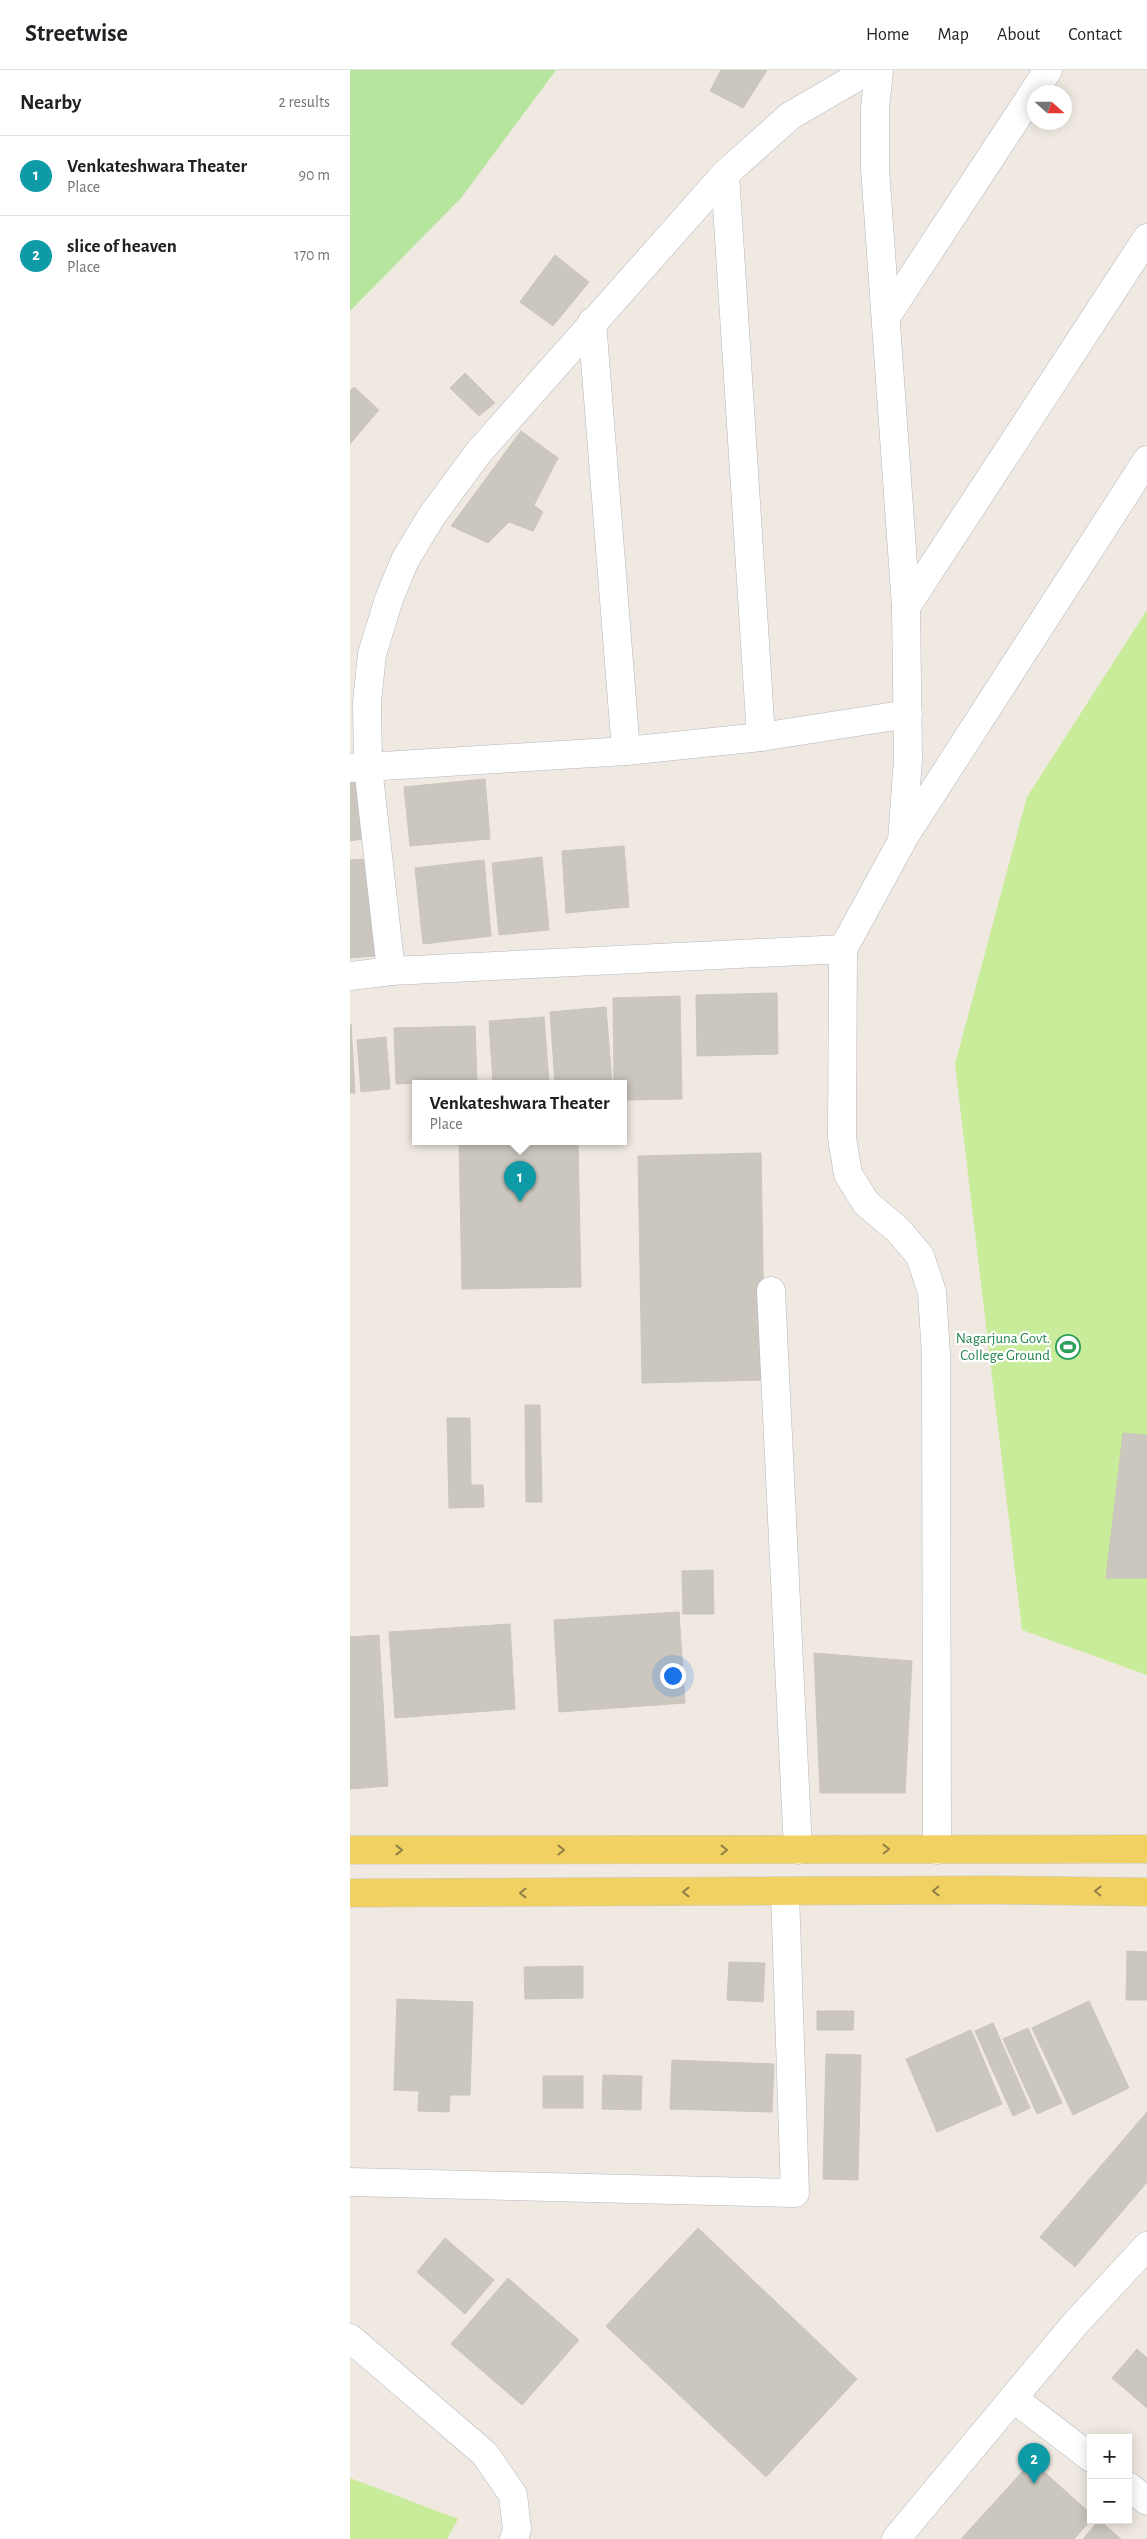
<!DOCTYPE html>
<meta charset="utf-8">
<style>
:root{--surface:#fff;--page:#f6f6f6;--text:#202124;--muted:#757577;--line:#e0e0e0;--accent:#d93025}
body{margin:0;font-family:"Alegreya Sans",sans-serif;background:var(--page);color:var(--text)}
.controls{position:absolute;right:15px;bottom:15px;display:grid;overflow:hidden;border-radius:0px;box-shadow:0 2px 12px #0003}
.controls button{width:45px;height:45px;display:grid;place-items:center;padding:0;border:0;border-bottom:1px solid var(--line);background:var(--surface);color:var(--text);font:25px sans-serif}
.compass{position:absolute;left:677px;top:15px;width:45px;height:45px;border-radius:50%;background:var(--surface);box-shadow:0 2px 12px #0003;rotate:111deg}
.you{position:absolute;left:322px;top:1605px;width:18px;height:18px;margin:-12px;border:4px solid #fff;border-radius:50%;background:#1a73e8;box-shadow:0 0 0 8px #1a73e833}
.badge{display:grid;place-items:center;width:32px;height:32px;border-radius:50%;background:var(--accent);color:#fff;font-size:16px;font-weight:700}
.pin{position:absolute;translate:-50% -41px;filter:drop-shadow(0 1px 2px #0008)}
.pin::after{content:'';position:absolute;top:26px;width:18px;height:15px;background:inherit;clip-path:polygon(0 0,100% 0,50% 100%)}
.popup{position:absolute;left:62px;top:1010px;width:215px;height:65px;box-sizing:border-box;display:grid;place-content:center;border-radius:0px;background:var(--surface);filter:drop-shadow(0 1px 4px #0005);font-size:16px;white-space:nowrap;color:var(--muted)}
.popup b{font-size:19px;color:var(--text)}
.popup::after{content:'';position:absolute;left:50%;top:100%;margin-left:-10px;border:10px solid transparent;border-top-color:var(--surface)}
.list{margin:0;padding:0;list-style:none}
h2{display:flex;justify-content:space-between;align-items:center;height:65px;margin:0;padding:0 20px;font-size:21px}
h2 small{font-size:16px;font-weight:400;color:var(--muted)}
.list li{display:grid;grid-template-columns:32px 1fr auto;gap:15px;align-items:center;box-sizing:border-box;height:80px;padding:0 20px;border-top:1px solid var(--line)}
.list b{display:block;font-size:19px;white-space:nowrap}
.list p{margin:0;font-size:16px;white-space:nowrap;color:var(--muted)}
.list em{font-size:16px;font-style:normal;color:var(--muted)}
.map{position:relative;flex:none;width:797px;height:2469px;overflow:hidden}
header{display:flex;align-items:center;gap:30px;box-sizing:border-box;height:70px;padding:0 25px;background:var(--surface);border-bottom:1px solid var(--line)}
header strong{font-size:24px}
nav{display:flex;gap:28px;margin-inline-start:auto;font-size:18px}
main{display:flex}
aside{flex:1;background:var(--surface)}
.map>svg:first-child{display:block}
.green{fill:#b6e59e}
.pitch{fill:#c9ec9a}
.building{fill:#cbc7bf;stroke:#cbc5ba}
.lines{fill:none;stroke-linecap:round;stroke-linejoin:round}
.minor-casing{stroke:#b4b7c1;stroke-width:29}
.major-casing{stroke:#c9c9c9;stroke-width:29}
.minor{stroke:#fff;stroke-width:28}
.major{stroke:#f2d163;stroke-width:28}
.oneway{stroke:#908048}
.labels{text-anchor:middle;stroke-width:4.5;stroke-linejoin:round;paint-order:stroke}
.leisure-label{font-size:15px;fill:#27864d;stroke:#fff;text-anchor:end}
</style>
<header>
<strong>Streetwise</strong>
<nav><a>Home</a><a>Map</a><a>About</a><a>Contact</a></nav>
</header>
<main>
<aside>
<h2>Nearby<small>2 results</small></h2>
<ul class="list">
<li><span class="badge" style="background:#0f9aa8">1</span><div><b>Venkateshwara Theater</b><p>Place</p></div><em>90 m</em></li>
<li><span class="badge" style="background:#0f9aa8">2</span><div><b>slice of heaven</b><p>Place</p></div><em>170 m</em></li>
</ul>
</aside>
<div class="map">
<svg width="797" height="2469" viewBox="0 0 797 2469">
<rect width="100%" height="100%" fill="#efe9e1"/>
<path class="green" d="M0,0H206L111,128L0,241Z"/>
<g class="pitch">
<path d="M797,540V1605L672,1560L605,994L677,727Z"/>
<path d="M0,2408L108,2449L97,2469H0Z"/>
</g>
<g class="building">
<path d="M371,0H417L393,38L360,21Z"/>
<path d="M205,185L239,212L203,256L170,232Z"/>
<path d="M115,303L145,333L129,346L100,318Z"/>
<path d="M4,317L29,340L0,374V321Z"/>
<path d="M171,361L208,388L184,435L193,442L183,461L159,452L138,473L101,456Z"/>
<path d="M135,709L140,769L60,776L54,717Z"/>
<path d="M6,711L12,769L0,771V712Z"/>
<path d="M274,776L279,837L216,843L212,781Z"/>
<path d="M192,787L199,860L149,865L142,793Z"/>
<path d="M19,789L25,886L0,888V790Z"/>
<path d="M134,790L141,866L73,874L65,798Z"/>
<path d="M427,923L428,984L347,986L346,925Z"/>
<path d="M330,926L332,1029L274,1030V1013H264L263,928Z"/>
<path d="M256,937L262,1013H205L200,942Z"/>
<path d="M194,947L199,1013H143L139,951Z"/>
<path d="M1,954L5,1023H0V955Z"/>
<path d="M125,956L127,1011L46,1014L44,958Z"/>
<path d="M36,967L40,1019L11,1022L7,970Z"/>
<path d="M109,1071H228L231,1217L112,1219Z"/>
<path d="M411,1083L415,1310L292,1313L288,1086Z"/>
<path d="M175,1335H190L192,1432H176Z"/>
<path d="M97,1348H120L121,1415H133L134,1437L99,1438Z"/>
<path d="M773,1363L797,1365V1508H756Z"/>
<path d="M363,1500L364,1544H333L332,1501Z"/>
<path d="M329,1542L335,1633L209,1642L204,1550Z"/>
<path d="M160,1554L165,1639L45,1648L39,1562Z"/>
<path d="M29,1565L38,1716L0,1719V1567Z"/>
<path d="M464,1583L562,1591L555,1723H470Z"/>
<path d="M777,1881L797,1882V1930H776Z"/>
<path d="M379,1892L415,1893L413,1932L377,1930Z"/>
<path d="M233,1896V1928L175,1929L174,1897Z"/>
<path d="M47,1929L123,1932L120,2025H100L99,2042L68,2041L69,2021L44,2020Z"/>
<path d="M739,1931L779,2018L723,2045L682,1958Z"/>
<path d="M467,1941H504L503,1960H467Z"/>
<path d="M643,1953L680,2038L663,2046L625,1961Z"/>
<path d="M678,1958L712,2033L687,2044L653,1969Z"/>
<path d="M621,1960L652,2034L587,2062L556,1989Z"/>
<path d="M476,1984L511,1985L508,2110L473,2109Z"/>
<path d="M322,1990L424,1994L422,2042L320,2039Z"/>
<path d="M253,2005L292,2006L291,2040L252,2039Z"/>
<rect x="193" y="2006" width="40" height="32"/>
<path d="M797,2042V2112L725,2197L690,2167Z"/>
<path d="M348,2158L507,2309L416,2407L256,2256Z"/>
<path d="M95,2168L144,2210L115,2244L67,2202Z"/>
<path d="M158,2208L229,2270L172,2335L101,2274Z"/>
<path d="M787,2279L797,2288V2338L762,2308Z"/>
<path d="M682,2391L741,2444V2450L724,2469H611Z"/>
<path d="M749,2450L771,2469H733Z"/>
</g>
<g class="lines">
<defs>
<g id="minor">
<path d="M375,104L411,667"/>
<path d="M536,247L698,0"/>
<path d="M242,252L276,681"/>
<path d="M556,537L797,168"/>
<path d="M0,698L276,681L411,667L558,644"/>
<path d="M554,767L797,390"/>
<path d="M493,879L492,1068L498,1104L516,1133L548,1160L570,1186L582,1222L586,1285L587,1780"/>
<path d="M41,901L18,697L17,632L22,584L39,529L55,490L81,447L128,383L375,104L440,46L519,0"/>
<path d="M0,906L41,901L493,879L552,771L558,689L556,537L525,98V38L529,0"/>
<path d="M421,1221L448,1780"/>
<path d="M0,2112L445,2123L435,1822"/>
<path d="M0,2268L135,2384L163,2425L167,2459L164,2469"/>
<path d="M663,2328L741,2388"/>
<path d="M778,2416L797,2431"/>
<path d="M546,2469L724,2255L797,2176"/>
</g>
<g id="major">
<path d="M0,1780L797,1779"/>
<path d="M0,1823L642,1820L797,1822"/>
</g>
</defs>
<use href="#minor" class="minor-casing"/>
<use href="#major" class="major-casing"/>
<use href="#minor" class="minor"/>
<use href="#major" class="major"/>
</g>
<defs><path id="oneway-chevron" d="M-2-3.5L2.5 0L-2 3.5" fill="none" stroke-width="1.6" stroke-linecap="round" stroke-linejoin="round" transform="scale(1.25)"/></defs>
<g class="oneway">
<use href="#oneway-chevron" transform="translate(536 1779) rotate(-1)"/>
<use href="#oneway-chevron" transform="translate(49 1780)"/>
<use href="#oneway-chevron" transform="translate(211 1780)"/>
<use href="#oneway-chevron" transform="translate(374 1780)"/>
<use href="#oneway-chevron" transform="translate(586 1821) rotate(179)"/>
<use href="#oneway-chevron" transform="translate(748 1821) rotate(-179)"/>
<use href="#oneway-chevron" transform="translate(336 1822) rotate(180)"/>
<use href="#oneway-chevron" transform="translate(173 1823) rotate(180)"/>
</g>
<defs>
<symbol id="stadium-ring" viewBox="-11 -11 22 22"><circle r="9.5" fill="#fff" stroke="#2e9e5b" stroke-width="1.5"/><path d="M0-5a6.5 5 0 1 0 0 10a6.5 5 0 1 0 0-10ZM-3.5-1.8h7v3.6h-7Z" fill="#2e9e5b"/></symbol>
</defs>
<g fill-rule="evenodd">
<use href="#stadium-ring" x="704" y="1263" width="28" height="28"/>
</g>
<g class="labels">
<g class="leisure-label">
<text x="700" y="1273">Nagarjuna Govt.<tspan x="700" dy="17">College Ground</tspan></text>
</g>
</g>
</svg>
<div class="controls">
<button>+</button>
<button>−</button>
</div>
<svg class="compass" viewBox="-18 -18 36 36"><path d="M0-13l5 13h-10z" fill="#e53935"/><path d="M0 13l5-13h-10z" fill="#757577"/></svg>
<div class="you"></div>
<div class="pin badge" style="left:170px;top:1132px;background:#0f9aa8">1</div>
<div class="popup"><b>Venkateshwara Theater</b>Place</div>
<div class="pin badge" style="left:684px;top:2414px;background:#0f9aa8">2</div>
</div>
</main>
